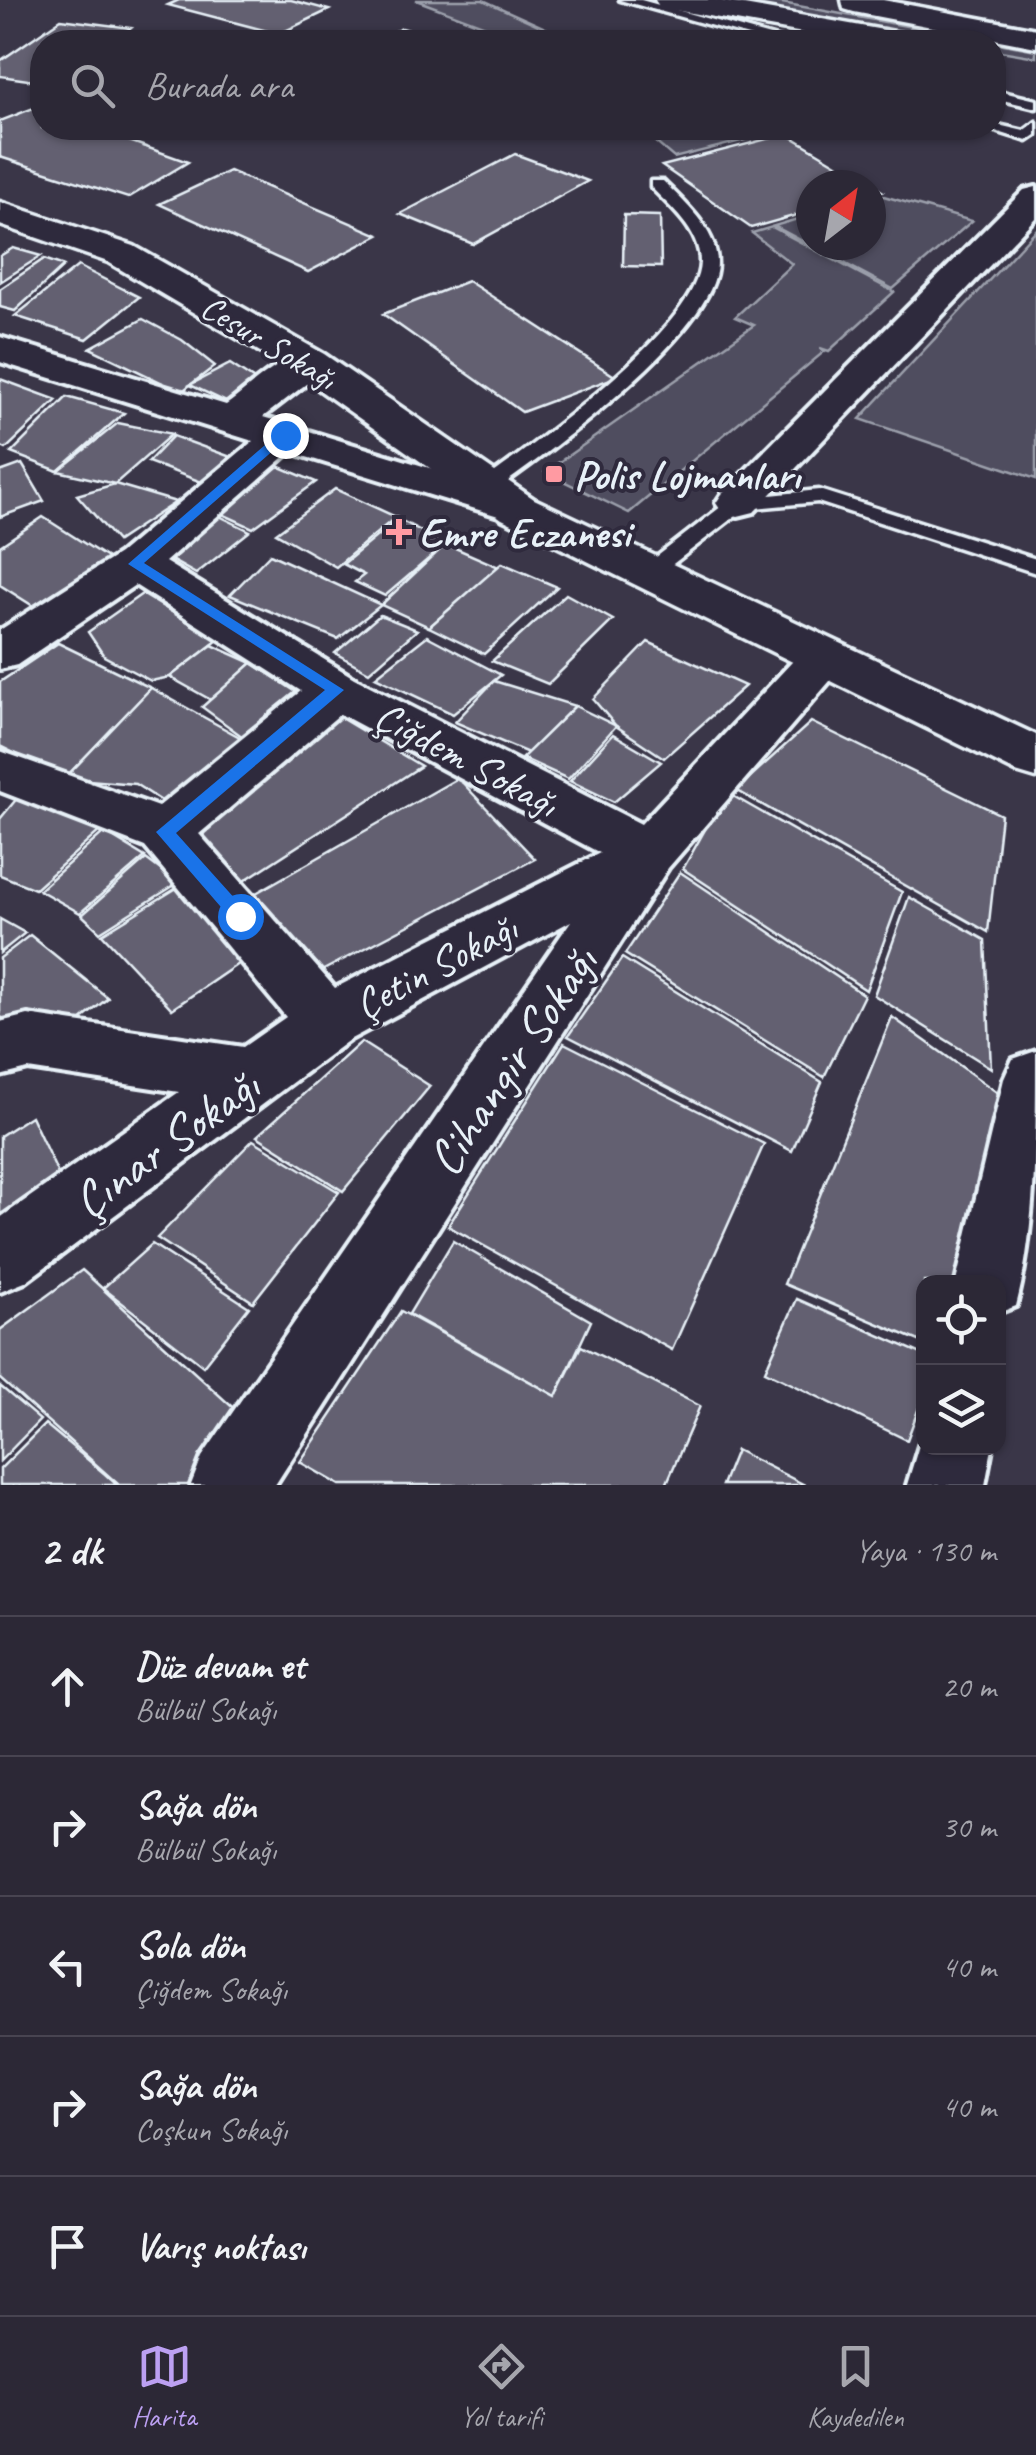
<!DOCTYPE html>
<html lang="tr">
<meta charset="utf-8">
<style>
:root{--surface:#2c2836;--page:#383442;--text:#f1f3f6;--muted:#a6a6ad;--line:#484451;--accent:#bca0f2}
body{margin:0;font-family:Caveat,sans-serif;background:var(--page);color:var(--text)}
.controls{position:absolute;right:30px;bottom:30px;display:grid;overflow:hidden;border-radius:20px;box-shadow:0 2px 8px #0004}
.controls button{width:90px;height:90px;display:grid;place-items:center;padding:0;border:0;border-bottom:2px solid var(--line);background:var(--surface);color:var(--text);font:50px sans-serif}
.compass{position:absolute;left:796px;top:170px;width:90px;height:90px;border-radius:50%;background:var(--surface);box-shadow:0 2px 8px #0004;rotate:31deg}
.stop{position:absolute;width:30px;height:30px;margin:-22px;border:8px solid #1a73e8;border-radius:50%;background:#fff}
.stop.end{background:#1a73e8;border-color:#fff;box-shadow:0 2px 10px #0008}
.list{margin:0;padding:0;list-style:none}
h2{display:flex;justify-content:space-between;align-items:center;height:130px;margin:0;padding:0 40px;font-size:42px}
h2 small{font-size:32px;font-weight:400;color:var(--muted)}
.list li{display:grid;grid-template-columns:65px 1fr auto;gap:30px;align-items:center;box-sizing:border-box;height:140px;padding:0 40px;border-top:2px solid var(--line)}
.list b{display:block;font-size:38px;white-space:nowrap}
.list p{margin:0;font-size:32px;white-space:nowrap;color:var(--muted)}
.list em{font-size:32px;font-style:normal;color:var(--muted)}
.icon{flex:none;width:55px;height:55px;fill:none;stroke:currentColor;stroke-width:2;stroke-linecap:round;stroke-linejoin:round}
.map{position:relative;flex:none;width:1036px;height:1485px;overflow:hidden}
.search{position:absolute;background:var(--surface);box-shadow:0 2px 8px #0004;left:30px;right:30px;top:30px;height:110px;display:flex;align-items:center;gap:25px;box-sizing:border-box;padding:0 35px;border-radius:40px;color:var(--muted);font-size:38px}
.sheet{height:830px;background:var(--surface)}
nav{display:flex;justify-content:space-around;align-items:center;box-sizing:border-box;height:140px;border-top:2px solid var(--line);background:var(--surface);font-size:28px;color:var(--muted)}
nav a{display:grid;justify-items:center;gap:5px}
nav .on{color:var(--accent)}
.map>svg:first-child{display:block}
.green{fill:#504e5f;stroke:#9ca0ac;stroke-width:2.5}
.building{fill:#636171;stroke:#e8f1f8;stroke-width:2.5}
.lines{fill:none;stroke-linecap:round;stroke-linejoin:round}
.lane-casing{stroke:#e8f1f8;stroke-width:7}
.street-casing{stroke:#e8f1f8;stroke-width:8}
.secondary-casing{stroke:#e8f1f8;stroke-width:7}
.highway-casing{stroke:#e8f1f8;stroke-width:7}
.lane{fill:#2f2a3d;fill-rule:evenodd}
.street{fill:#2f2a3d;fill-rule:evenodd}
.secondary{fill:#2f2a3d;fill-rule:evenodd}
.highway{fill:#2f2a3d;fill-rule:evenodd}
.route{fill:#1a73e8}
.poi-dot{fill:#ff9aa2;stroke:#2f2a3d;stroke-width:4}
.labels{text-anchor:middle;stroke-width:8;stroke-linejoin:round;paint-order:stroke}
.far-street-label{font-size:35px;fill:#e8f1f8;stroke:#2f2a3d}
.poi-label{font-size:42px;font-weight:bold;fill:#e8f1f8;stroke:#2f2a3d;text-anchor:start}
.street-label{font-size:42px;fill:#e8f1f8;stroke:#2f2a3d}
.near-street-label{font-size:50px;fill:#e8f1f8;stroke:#2f2a3d}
</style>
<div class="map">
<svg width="1036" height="1485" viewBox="0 0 1036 1485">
<rect width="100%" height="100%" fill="#3a3648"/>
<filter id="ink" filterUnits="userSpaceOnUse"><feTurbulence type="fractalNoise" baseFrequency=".01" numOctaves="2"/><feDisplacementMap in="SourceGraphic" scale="20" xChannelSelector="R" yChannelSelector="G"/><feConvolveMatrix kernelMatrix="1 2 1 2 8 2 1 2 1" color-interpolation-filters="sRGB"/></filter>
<g filter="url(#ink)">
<g class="green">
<path d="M416,0H483L576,42H528Z"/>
<path d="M701,0H766L1036,50V57L994,50V42H944Z"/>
<path d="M639,128H773L781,131L674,158Z"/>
<path d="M880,195L972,221L893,289L774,226L811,215V245H871V198Z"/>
<path d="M772,227L894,292L829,351L820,348L825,351L629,513L545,472L754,325L735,317L792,264L752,233Z"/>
<path d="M1036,230V479L860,419Z"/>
</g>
<g class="building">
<path d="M179,0H291L329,10L279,34L168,5Z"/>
<path d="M61,19L131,28L111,42H42V82L0,76V61Z"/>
<path d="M402,28L451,42H371Z"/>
<path d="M36,107L42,109V128H93L188,162L128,198L0,157V121Z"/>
<path d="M787,134L882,191L871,194V185H811V211L751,228L662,166Z"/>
<path d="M515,154L588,181L473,244L400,214Z"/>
<path d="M229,171L379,235L308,272L159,204Z"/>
<path d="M624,215L660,216L661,267L623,266Z"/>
<path d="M13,248L41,256L0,282V256Z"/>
<path d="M44,259L64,266L15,311L0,307V289Z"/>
<path d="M78,266L139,297L87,339L15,316Z"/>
<path d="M468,281L616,377L522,412L383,314Z"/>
<path d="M143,319L182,340L215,366L181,392L90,348Z"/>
<path d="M230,364L256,381L226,402L190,385Z"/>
<path d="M0,379L57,400L6,449L0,446Z"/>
<path d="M67,397L124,413L58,471L11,453Z"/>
<path d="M118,423L172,434L115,484L58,471Z"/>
<path d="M173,436L242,461L215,487L148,462Z"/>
<path d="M271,463L316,482L253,528L209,508Z"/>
<path d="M22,464L44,501L0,517V472Z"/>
<path d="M115,484L176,502L117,541L77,495Z"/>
<path d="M335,489L396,517L336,567L276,533Z"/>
<path d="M207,510L250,531L196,574L162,555Z"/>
<path d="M43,517L126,570L49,616L0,585V546Z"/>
<path d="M398,519L446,544L385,596L355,582L364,575L343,564Z"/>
<path d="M446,544L499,567L429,627L381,605Z"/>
<path d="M270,554L381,605L338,639L230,595Z"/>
<path d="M502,563L557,587L484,654L429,627Z"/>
<path d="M142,594L218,640L170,677L151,681L104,656L88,632Z"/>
<path d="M566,594L613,620L548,684L492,661Z"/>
<path d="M380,615L417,630L369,672L335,653Z"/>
<path d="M427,636L501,675L453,714L375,677Z"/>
<path d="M648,642L745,686L664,758L616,726L593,699Z"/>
<path d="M58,643L151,688L65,778L0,746V682Z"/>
<path d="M212,645L252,663L211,700L170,677Z"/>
<path d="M252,663L307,699L254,745L202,707Z"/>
<path d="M494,681L575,706L528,753L455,722Z"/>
<path d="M151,688L254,745L185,816L135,784L65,778Z"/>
<path d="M575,706L616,726L568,779L522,758Z"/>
<path d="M324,708L421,766L239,884L165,832Z"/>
<path d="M811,722L1001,815L988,932L736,790Z"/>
<path d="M613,734L661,762L614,802L570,781Z"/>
<path d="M458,778L535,859L314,975L249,897Z"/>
<path d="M726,792L902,892L866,990L683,869Z"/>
<path d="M19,796L101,830L35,889L0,875V819Z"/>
<path d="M104,832L145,857L80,913L39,890Z"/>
<path d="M146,859L178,883L100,932L82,915Z"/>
<path d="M680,872L864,995L824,1077L625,954Z"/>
<path d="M180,886L251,955L172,1009L102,934Z"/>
<path d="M909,897L985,940L991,1068L874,995Z"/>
<path d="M0,919L25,933L0,953Z"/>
<path d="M30,935L108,998L57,1040L0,1017V958Z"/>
<path d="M622,958L822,1082L792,1151L568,1036Z"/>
<path d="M892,1017L1016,1106L976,1282H924V1343L784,1284Z"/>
<path d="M361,1042L430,1086L343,1191L257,1136Z"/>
<path d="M564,1043L764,1144L672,1350L448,1226Z"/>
<path d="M31,1116L66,1191L0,1235V1136Z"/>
<path d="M253,1140L339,1192L253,1302L157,1238Z"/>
<path d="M453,1241L591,1321L556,1396L409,1314Z"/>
<path d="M152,1244L249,1307L203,1366L103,1288Z"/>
<path d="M82,1270L252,1425L215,1485H119L0,1379V1330Z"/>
<path d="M797,1299L924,1355V1394L907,1440L765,1371Z"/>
<path d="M401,1311L556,1396L581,1346L700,1406L666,1485H340L300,1462Z"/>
<path d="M0,1386L40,1420L0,1461Z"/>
<path d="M45,1424L105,1474L117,1485H0V1469Z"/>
<path d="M736,1450L805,1485H722Z"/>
</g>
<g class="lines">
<defs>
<g id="lane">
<path d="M620,0H641L791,42H770Z"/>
<path d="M994,90L1036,100V108L994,98Z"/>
<path d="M1036,122V135L1027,141L986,128H994V124L1024,131Z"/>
<path d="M651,181H663C684,202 717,230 717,263C718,329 547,454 494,491H480L477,487L480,483C531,446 698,327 700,263C701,232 671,208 651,187Z"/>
<path d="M819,490L1036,559V573L818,502L744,509L656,577L648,579L637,572L731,499Z"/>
</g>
<g id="street">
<path d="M1036,187V217L754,512L738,516L722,512L716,503L722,494L1024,190Z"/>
<path d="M0,337L226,405C253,386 288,346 323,355L329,363L323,371L263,417L534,500L540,509L534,518L518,522L290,452L165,562L354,678L641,824L806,647L824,642L842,647L849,659L668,868L275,1485H191L202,1457L571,921L349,1040L25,1282L0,1292V1218L179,1092L28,1069L0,1076V1022L28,1015L243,1047L286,1017L145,847L0,791V751L158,807L301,691L135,585L17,665L0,669V630L119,554L253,441L0,362ZM340,714L600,853L335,988L199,834Z"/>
<path d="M1036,1051C1036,1134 1036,1229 1016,1306L998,1313V1282H956L1004,1079L1013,1059Z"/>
<path d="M924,1429V1448H992L985,1485H907Z"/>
</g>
<path id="secondary" d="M0,202L134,246L324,354L534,499L1036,735V778L1016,772L502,519L294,372L108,262L0,225Z"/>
<g id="highway">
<path d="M655,0H716L900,33L911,36L915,42H854L669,9L659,6Z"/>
<path d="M842,0H883L1036,29V47L854,12L844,9Z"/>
</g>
</defs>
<use href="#lane" class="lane-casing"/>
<use href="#street" class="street-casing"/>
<use href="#secondary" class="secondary-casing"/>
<use href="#highway" class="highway-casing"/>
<use href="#lane" class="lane"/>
<use href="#street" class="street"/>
<use href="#secondary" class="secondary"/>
<use href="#highway" class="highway"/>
</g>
</g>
<path class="route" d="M280,432L291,435L144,563L344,690L176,833L246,911L249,916L240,923L233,921L156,832L325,690L128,564Z"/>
<g class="poi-dot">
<rect x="544" y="464" width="20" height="20" rx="5"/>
<path d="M394 517h10v10h10v10h-10v10h-10v-10h-10v-10h10z"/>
</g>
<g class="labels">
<g class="far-street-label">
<text transform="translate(269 342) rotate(31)" y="12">Cesur Sokağı</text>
</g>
<g class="poi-label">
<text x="574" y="489">Polis Lojmanları</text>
<text x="419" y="547">Emre Eczanesi</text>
</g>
<g class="street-label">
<text transform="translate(467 758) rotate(28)" y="15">Çiğdem Sokağı</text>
<text transform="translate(435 965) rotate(-28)" y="15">Çetin Sokağı</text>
</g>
<g class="near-street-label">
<text transform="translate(511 1060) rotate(-56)" y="18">Cihangir Sokağı</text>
<text transform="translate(165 1142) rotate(-36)" y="18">Çınar Sokağı</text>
</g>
</g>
</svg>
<div class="controls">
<button><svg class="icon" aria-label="locate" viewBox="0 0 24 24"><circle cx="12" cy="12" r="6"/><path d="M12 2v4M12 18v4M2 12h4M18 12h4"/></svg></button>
<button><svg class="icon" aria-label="layers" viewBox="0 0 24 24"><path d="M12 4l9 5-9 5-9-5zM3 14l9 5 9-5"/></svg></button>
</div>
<svg class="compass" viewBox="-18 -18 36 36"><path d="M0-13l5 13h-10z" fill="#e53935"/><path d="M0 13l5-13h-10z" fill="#a6a6ad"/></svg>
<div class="stop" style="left:240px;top:916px"></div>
<div class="stop end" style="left:285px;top:435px"></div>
<div class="search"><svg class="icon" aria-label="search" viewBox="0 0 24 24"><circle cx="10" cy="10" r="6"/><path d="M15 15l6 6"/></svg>Burada ara</div>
</div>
<section class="sheet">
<h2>2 dk<small>Yaya · 130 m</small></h2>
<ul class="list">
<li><svg class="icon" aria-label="ahead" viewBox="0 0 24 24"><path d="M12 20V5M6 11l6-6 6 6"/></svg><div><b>Düz devam et</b><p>Bülbül Sokağı</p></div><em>20 m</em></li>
<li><svg class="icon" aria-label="right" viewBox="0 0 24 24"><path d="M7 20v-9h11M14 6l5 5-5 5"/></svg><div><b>Sağa dön</b><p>Bülbül Sokağı</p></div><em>30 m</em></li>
<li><svg class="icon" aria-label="left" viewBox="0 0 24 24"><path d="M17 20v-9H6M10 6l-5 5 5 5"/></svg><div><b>Sola dön</b><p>Çiğdem Sokağı</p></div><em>40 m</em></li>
<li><svg class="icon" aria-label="right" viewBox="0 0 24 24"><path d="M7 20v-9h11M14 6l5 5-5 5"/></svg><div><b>Sağa dön</b><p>Coşkun Sokağı</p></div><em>40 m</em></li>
<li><svg class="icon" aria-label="arrive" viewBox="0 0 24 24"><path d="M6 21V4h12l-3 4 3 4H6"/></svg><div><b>Varış noktası</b></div></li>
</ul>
</section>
<nav>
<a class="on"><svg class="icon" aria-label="map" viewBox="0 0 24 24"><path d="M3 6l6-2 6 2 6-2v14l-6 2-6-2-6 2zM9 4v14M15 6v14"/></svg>Harita</a>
<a><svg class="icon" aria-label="directions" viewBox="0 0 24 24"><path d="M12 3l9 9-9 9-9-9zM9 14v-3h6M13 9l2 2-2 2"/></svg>Yol tarifi</a>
<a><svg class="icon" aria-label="saved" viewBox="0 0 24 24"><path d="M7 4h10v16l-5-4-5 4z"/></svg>Kaydedilen</a>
</nav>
